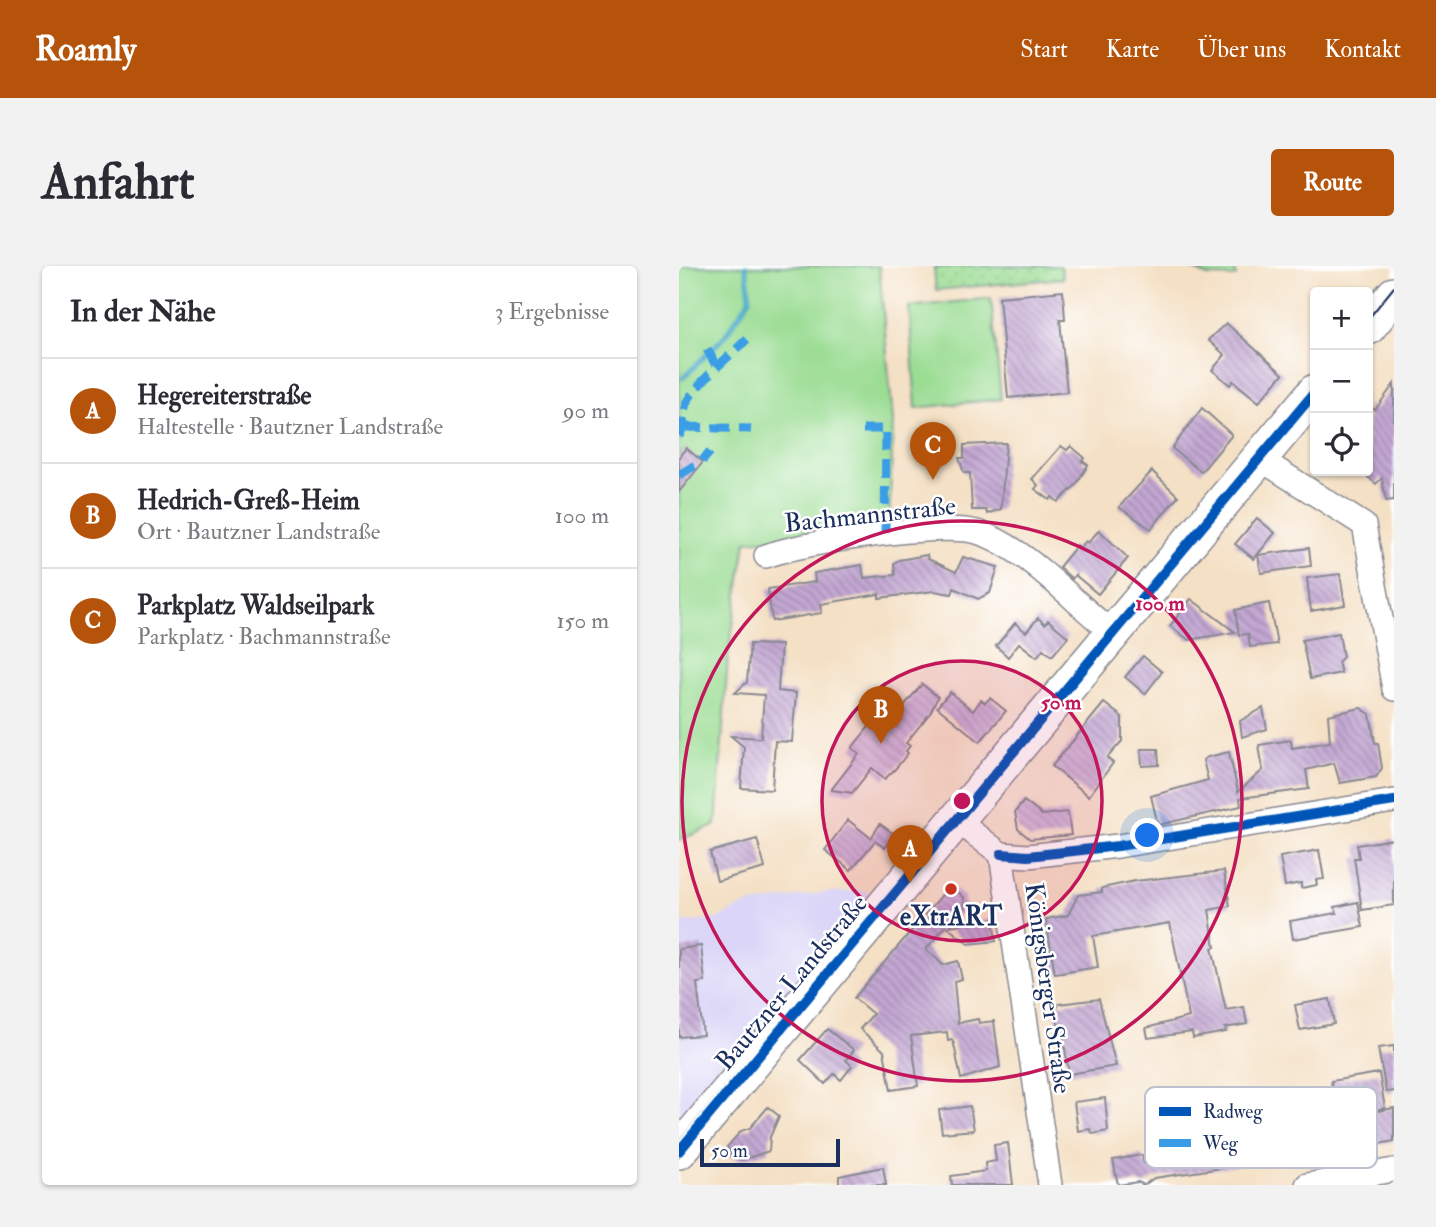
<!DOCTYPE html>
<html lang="de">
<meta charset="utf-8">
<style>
:root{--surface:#fff;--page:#f2f2f3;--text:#2b2b33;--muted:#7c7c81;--line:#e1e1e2;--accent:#b45309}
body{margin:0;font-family:"IM FELL Double Pica",serif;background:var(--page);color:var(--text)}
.controls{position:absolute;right:21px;top:21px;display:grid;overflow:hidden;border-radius:7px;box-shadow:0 2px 5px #0004}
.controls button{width:63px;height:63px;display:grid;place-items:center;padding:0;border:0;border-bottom:2px solid var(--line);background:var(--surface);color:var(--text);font:35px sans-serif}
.scale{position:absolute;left:21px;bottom:18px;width:140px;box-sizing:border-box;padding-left:7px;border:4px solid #1b2f5e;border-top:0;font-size:19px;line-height:24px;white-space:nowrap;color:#1b2f5e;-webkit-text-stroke:5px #fff;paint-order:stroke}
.you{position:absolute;left:469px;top:570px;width:24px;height:24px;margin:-18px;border:5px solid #fff;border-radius:50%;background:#1a73e8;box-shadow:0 0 0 10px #1a73e833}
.badge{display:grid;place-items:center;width:46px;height:46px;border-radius:50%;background:var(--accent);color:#fff;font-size:23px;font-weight:700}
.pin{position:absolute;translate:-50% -58px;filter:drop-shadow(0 2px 4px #0008)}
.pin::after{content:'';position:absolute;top:37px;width:24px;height:21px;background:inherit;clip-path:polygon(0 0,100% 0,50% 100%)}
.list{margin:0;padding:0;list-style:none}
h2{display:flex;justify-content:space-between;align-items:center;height:91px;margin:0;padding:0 28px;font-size:30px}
h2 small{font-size:23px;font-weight:400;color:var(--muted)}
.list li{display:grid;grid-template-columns:46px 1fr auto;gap:21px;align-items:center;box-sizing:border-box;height:105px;padding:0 28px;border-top:2px solid var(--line)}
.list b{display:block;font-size:26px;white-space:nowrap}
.list p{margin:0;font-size:23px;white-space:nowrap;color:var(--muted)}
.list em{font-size:23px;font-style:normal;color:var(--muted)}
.icon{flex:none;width:38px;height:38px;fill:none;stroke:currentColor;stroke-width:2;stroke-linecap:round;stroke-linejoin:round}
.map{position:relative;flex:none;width:715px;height:919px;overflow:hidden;border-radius:7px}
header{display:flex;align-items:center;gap:42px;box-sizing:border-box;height:98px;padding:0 35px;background:var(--accent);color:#fff}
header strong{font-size:33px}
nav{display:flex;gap:38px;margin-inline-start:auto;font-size:24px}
.intro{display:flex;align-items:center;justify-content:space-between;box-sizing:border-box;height:168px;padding:0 42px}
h1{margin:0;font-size:49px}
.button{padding:18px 32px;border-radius:7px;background:var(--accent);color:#fff;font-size:24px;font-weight:700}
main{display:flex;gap:42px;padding:0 42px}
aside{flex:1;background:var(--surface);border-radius:7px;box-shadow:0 2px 5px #0004}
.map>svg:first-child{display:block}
.built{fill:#dbd6f7}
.grass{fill:url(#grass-dots);stroke:#5c8679;stroke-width:2}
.park{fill:#9cdd94;stroke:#5c8679;stroke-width:2}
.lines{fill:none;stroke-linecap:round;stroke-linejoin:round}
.stream{stroke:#48a9c7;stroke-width:5}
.building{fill:url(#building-back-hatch)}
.minor-casing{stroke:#888891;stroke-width:26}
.primary-casing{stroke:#888891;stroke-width:38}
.minor{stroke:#fff;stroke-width:23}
.primary{stroke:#fff;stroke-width:35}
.tram{stroke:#1b2f5e;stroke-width:2}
.quiet{stroke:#3b9de6;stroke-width:9;stroke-dasharray:18 9;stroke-linecap:butt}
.cycleway-casing{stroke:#fff;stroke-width:15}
.cycleway{stroke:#0057b8;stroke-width:10}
.ring{fill:none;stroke:#c2185b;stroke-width:3.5}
.poi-dot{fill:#c8321e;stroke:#fff;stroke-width:2.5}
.labels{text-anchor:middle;stroke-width:5;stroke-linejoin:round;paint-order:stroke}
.street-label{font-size:26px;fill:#1b2f5e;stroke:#fff}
.poi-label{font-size:26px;font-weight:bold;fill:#1b2f5e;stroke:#fff}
.key{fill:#fff;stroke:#bbc1cf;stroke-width:2}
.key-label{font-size:19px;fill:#1b2f5e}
.centre{fill:#c2185b;stroke:#fff;stroke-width:3.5}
.ring-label{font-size:21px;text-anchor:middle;font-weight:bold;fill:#c2185b;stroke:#fff;stroke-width:5;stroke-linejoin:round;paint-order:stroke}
</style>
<header>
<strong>Roamly</strong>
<nav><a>Start</a><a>Karte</a><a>Über uns</a><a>Kontakt</a></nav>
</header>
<div class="intro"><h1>Anfahrt</h1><a class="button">Route</a></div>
<main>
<aside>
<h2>In der Nähe<small>3 Ergebnisse</small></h2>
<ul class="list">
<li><span class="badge">A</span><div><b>Hegereiterstraße</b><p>Haltestelle · Bautzner Landstraße</p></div><em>90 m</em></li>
<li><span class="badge">B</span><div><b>Hedrich-Greß-Heim</b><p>Ort · Bautzner Landstraße</p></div><em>100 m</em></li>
<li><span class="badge">C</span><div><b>Parkplatz Waldseilpark</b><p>Parkplatz · Bachmannstraße</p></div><em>150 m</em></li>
</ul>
</aside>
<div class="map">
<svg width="715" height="919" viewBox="0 0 715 919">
<defs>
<pattern id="grass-dots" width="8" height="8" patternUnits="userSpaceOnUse" patternTransform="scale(1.75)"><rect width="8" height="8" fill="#9cdd94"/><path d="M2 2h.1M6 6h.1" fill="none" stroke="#86be82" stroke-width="1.8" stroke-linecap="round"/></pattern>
<pattern id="building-back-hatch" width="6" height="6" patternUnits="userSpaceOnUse" patternTransform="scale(1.75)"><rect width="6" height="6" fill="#c3a7d2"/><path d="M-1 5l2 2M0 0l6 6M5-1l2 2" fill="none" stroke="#9e88ae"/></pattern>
</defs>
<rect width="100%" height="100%" fill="#fff"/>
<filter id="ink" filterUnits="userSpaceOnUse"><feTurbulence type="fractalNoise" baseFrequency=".0143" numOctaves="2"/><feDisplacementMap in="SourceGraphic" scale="14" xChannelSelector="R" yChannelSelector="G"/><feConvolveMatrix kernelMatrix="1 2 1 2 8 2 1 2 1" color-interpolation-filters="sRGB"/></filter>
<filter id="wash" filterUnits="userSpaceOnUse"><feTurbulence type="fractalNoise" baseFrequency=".00686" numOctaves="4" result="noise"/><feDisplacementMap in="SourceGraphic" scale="28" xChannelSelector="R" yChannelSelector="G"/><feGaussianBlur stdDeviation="1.57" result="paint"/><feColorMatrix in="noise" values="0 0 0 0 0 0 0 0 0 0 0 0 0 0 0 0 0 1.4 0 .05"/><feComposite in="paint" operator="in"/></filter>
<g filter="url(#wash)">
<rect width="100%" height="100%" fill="#f4e0c4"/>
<path class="built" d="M186,625L192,629L0,858V657L38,653L66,639L148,626Z"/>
<g class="grass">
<path d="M279,0H382L384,12L257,24L255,2Z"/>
<path d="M508,0H555L557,11L528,10Z"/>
</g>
<g class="park">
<path d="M0,0H200L214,155L210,263L67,275L49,391L37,559L0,574Z"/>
<path d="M312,32L322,133L237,142L230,41Z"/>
</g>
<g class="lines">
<path class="stream" d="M4,112L45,71L71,33L67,0"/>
</g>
<g id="blocks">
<g class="building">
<path d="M384,25L386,54H381L388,126L329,132L320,31Z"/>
<path d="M547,57L604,108L580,136L554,115L551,119L533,104L546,89L529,74Z"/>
<path d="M715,118V234L707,235L703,212L697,218L689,211V138L696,144Z"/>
<path d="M523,142L553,169L522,206L493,182Z"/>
<path d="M327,177L322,243L308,248L307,244H293L291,207H285L280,192H285V179Z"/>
<path d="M382,180L388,184L392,180L406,192L403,195L409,199L396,220L379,236L373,231L371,234L356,223L359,219L353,213Z"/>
<path d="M7,182L24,196L0,226V191Z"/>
<path d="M473,205L499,230L472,263L440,241Z"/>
<path d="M578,252L596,267L575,293L556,278Z"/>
<path d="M420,264L449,292L419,328L396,309L393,313L380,301L398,279L401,282L407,275L409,277Z"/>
<path d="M630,282L632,300L582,307L579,289Z"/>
<path d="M248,289L249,293L277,306L284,291L319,301L311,327L299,333L275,322L273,328L255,325L200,332V328L142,338L143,347L93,355L89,323L136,316L135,307L183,299L185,312L216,309L215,297L220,294Z"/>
<path d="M661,308L666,339L632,345L628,312Z"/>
<path d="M512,333L556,366L510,374L491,360Z"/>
<path d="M590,337L598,378L571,381L569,368L560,369L556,344Z"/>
<path d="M359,352L366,358L369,354L389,371L373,390L364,383L358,391L340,377L329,391L317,380L336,357L347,366Z"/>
<path d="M660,367L664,391L659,396L662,407L631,413L623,374Z"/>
<path d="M71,378L102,379L99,425L117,427L113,476L96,475L93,524L62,522L65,481L52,470L82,472L85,429L56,427L68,416Z"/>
<path d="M464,390L483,406L466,428L446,411Z"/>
<path d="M243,418L259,431L251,447L227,477L231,480L227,485L229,487L217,502L206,513L193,502L173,527L152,524L180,488L173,482L201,447L203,449L214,435L225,440Z"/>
<path d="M271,426L294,445L302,434L306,437L311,432L327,445L301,476L258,441Z"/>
<path d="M425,437L443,451V475L428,492L434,497L410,530L373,500Z"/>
<path d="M584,442L588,463L563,471L561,455Z"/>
<path d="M682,442L691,448L696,477H699L703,502L697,511L661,517L655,497L627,504L630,523L561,532L562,540L479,559L472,530L529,514L524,494L529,491L550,486L559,526L584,504L580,479L612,474L613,482L651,476L649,449Z"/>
<path d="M462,483H479L480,499L463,500Z"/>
<path d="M345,535L363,549L389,546L392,569L351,573L339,563L336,546Z"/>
<path d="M169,554L192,572L201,558L215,568L206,582L196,575L172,604L146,584Z"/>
<path d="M78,573L86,602L38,615L31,586Z"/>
<path d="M715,573V639L683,644L675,592H680L678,579Z"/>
<path d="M640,584L645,613L637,614L638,619L622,622V617L606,620L601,591Z"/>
<path d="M545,605L551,640L530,644L536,681L533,682L547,744L565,741L568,758L546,762L547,766L514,772L513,766L469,772L467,762L510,751L491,657L414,670L419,701L376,708L367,653L389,649L399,629L423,626V622L456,615Z"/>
<path d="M268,623H275L285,631L286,641L271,660L314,653L317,675L289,678L267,660L247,683L264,699L279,695L283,713L275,715L279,757L299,753L300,757L315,755L321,801L282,813L275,778L273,774L269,775L268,766L232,770L239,820L212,824L205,785L181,763L194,748L175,732Z"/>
<path d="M679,636L684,661L614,673L611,655L658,647L656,641Z"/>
<path d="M22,680L26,716L18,717L24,769L0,771V683Z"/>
<path d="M420,733L437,800L390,808L384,770L375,747L380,738Z"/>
<path d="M651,733L655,758L621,764L616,739Z"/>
<path d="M148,763L175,784L167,794L173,800L162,814L155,808L146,818L121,794Z"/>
<path d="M715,780V825L707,826L699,782Z"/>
<path d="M700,807L706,842L658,852L652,815Z"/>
<path d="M426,832L429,865L414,868L411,863L399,865L395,836Z"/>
<path d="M291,840L295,864L263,867L260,844Z"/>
<path d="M89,841L100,850L91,871L90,885L63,894L52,891L48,881L62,865L71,862Z"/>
<path d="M715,842V875L700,878L693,846Z"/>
<path d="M593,849L598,875L587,881L590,895L475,912L465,919L459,916L439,919L434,894L463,889L465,897L498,891L497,884L560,872L557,856Z"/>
<path d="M329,877L334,919H273L272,910L307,905L306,897L317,895L315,879Z"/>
<path d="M204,901L207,919H160V910Z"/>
</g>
</g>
</g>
<g filter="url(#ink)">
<use href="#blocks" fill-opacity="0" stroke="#888891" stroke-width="2"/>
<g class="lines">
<defs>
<g id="minor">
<path d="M581,193L685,259L715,423"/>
<path d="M87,290C123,276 263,256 298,266C346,280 395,337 435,368"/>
<path d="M277,554L322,588L371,919"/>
<path d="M322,588L349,590L439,580L715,535"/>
<path d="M628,919L715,904"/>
</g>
<g id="primary">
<path d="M689,61L715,29"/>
<path d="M0,885L636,126"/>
</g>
</defs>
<use href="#minor" class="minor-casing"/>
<use href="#primary" class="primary-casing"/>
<use href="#minor" class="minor"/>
<use href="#primary" class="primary"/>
<g class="tram">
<path d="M689,53L715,21"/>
<path d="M173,669L306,511"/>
<path d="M0,875L128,723"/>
<path d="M0,892L636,129"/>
</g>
<g class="quiet">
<path d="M28,83L39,103"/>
<path d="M6,161L72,163"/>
<path d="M184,163H207L206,269"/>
<path d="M0,170C8,158 1,147 9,134C23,112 49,92 68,73"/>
<path d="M0,209L23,195L31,186"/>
</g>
<defs>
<g id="cycleway">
<path d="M322,588L349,590L439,580L715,535"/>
<path d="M0,885L636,126"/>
</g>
</defs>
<use href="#cycleway" class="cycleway-casing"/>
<use href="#cycleway" class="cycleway"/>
</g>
</g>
<circle cx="283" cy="535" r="140" fill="#c2185b" fill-opacity=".12"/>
<g class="ring">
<circle cx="283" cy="535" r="140"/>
<circle cx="283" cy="535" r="280"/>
</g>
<circle class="poi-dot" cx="272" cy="623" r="7"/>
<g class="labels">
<g class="street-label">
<text transform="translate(191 248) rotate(-6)" y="9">Bachmannstraße</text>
<text transform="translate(112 716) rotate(-50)" y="9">Bautzner Landstraße</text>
<text transform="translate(370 722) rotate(82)" y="9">Königsberger Straße</text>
</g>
<g class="poi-label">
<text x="272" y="659">eXtrART</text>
</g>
</g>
<rect x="466" y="821" width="232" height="81" rx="10" class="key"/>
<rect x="480" y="841" width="32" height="9" fill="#0057b8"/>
<rect x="480" y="873" width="32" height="8" fill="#3b9de6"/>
<g class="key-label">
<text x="524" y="852">Radweg</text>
<text x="524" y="884">Weg</text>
</g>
<circle cx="283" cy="535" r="10" class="centre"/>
<g class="ring-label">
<text x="481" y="344">100 m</text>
<text x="382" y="443">50 m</text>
</g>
</svg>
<div class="controls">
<button>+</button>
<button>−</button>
<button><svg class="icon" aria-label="locate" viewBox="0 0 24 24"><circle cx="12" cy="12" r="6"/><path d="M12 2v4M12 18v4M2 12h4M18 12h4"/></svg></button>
</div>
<div class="scale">50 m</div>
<div class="you"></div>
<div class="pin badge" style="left:231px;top:617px">A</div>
<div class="pin badge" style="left:202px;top:478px">B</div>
<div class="pin badge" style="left:254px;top:214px">C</div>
</div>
</main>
